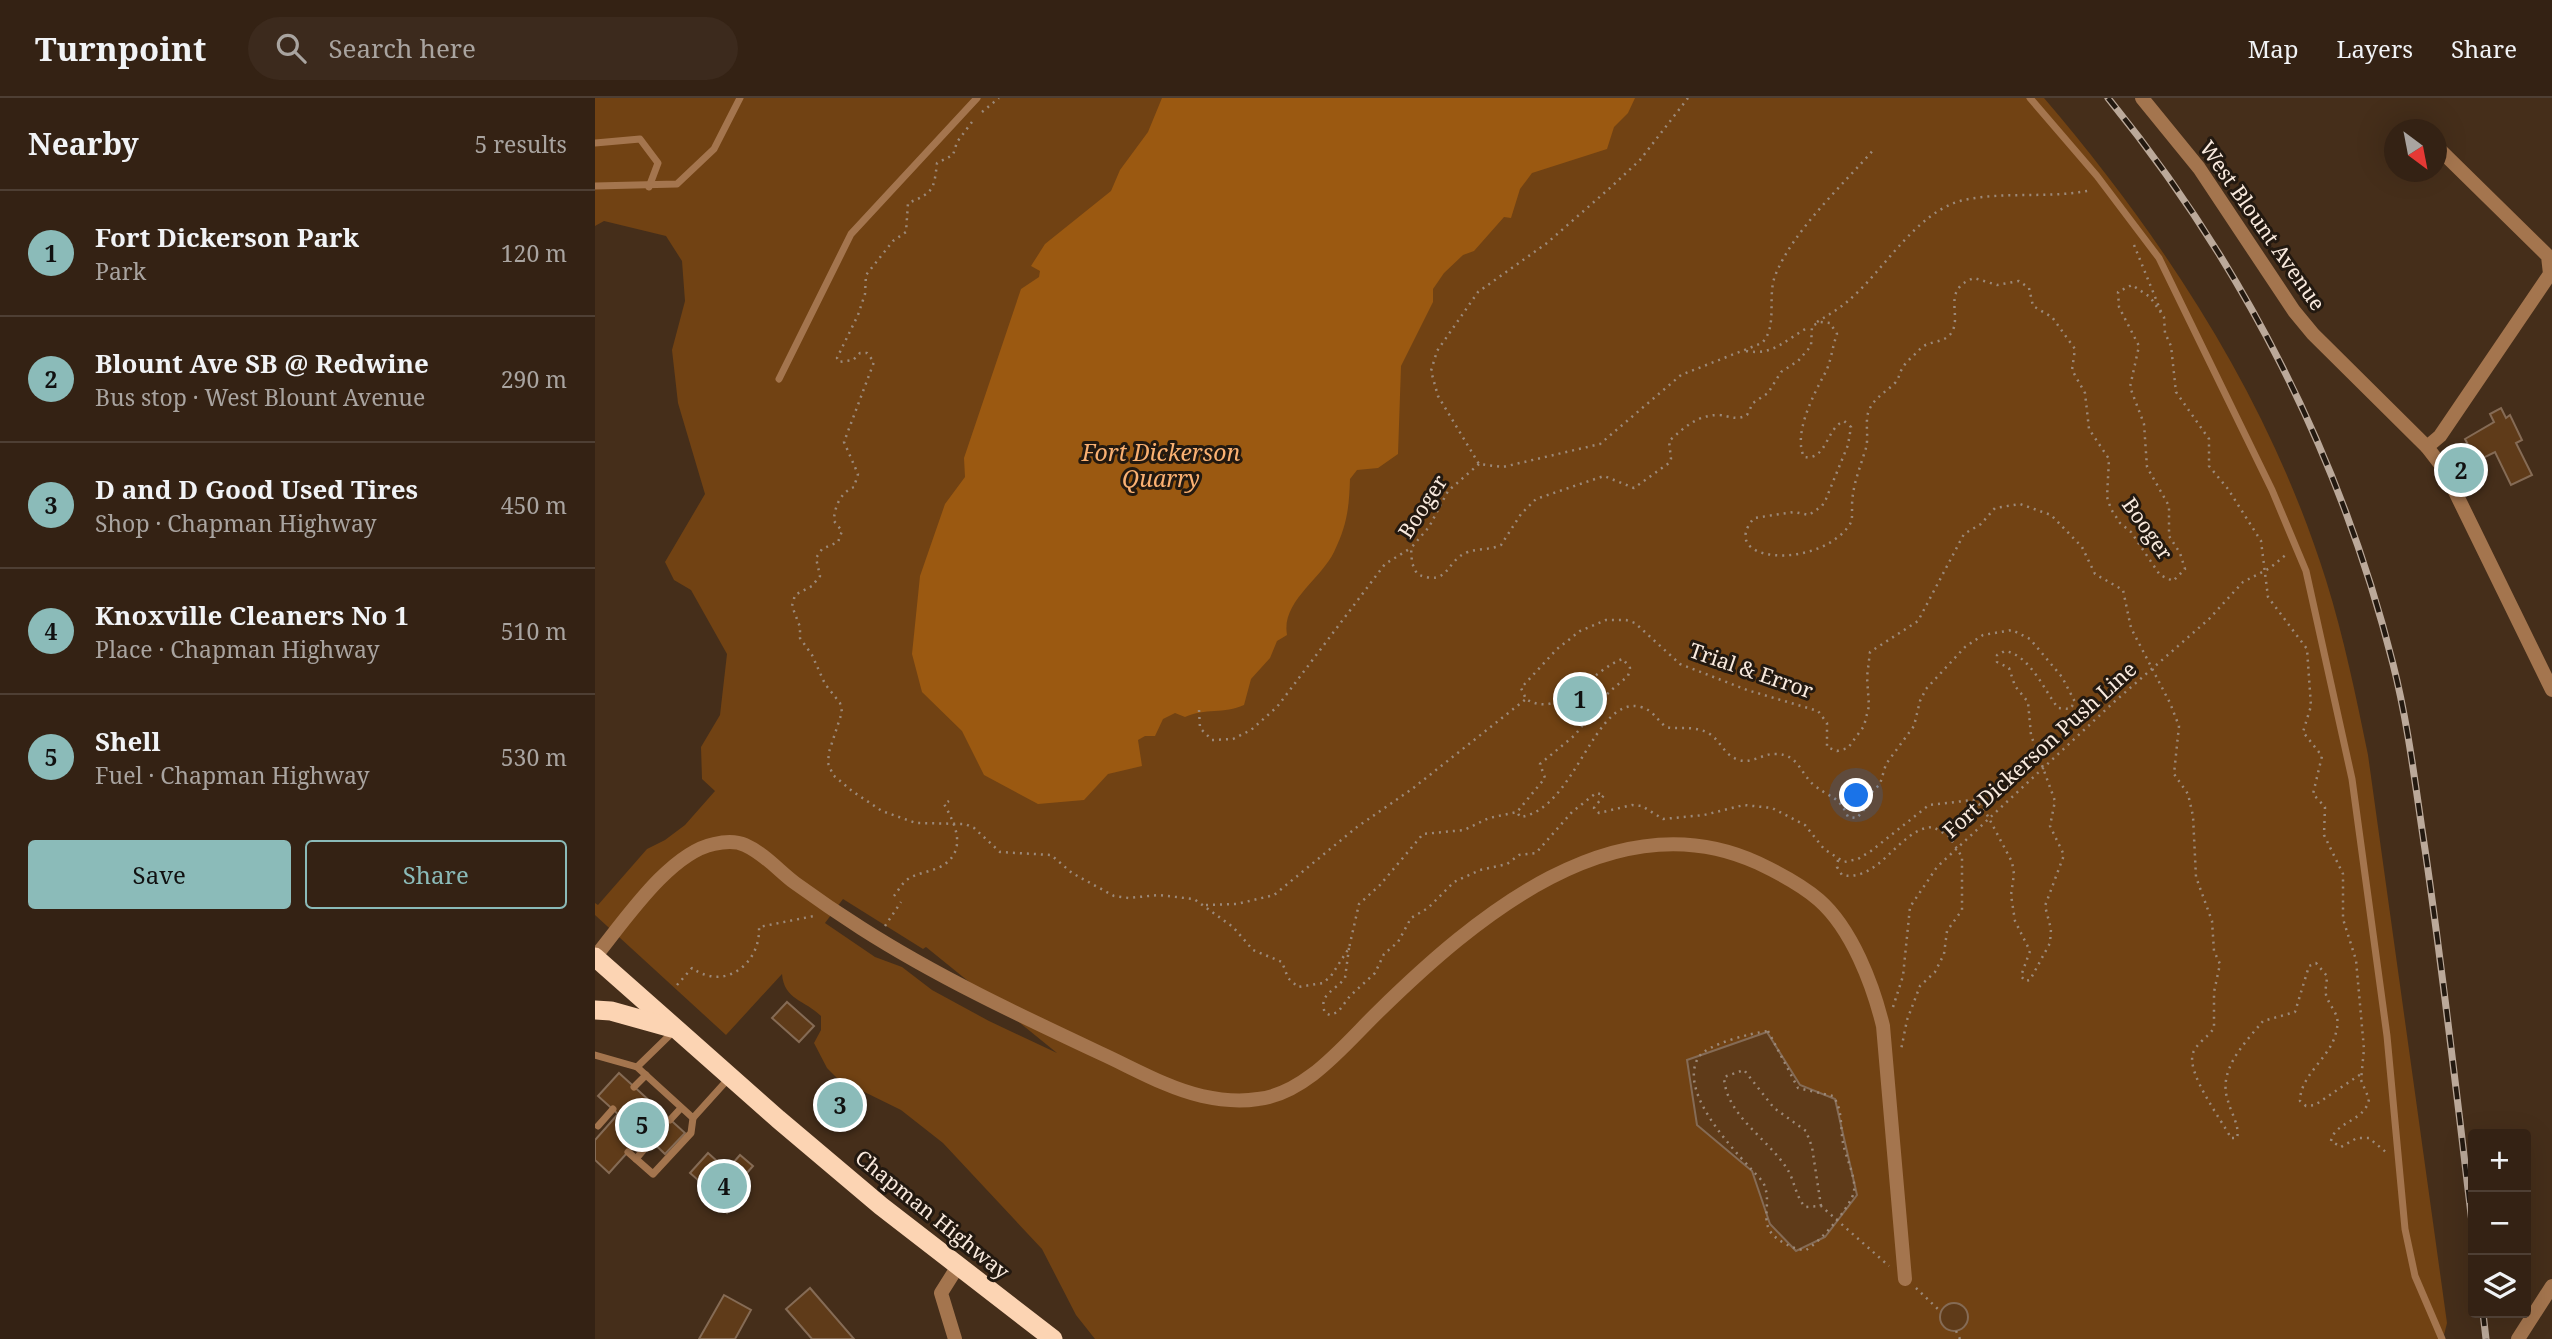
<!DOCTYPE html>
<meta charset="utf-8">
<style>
:root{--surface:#342214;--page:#3c2a1d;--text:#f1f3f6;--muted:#a9a4a0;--line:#4e3f34;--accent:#8bbbb9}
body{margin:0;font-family:"Noto Serif",serif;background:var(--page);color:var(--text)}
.controls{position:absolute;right:21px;bottom:21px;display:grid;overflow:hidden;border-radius:7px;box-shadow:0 7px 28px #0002}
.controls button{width:63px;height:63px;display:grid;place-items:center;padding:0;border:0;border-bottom:2px solid var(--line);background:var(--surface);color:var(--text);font:35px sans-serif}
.compass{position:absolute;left:1789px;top:21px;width:63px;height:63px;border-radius:50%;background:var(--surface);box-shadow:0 7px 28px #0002;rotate:148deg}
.you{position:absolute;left:1262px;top:698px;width:24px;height:24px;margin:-18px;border:5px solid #fff;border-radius:50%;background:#1a73e8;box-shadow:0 0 0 10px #1a73e833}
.badge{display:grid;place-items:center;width:46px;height:46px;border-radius:50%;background:var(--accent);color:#111;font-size:23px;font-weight:700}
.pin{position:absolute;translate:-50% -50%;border:4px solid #fff;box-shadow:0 2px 7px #0006}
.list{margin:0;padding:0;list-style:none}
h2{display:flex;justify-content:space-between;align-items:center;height:91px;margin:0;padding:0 28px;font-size:30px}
h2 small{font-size:23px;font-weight:400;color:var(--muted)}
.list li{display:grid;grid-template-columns:46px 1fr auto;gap:21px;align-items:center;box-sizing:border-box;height:126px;padding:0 28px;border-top:2px solid var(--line)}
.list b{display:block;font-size:26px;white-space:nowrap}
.list p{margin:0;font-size:23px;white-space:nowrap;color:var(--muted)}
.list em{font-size:23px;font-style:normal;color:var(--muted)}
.actions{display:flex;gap:14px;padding:21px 28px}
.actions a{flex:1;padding:16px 0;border:2px solid var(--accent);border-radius:7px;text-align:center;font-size:24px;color:var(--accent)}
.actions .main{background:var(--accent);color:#111}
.icon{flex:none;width:38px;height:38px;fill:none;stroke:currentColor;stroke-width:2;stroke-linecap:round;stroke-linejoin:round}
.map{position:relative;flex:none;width:1957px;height:1241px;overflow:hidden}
header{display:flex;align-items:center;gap:42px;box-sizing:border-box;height:98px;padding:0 35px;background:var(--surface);border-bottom:2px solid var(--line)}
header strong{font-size:33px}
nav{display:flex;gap:38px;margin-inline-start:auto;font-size:24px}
.search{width:490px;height:63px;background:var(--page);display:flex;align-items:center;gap:18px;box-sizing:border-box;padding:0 24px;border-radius:38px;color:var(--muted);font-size:26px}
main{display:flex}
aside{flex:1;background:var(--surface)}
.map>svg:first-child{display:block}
.green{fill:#714213;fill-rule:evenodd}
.water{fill:#9b5911}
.building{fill:#5f3b19;stroke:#856b55;stroke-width:2}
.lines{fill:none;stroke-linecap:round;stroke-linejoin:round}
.path{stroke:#9c8979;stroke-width:2.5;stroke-dasharray:2 5;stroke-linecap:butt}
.service{stroke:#a4754e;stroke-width:7}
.minor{stroke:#a4754e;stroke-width:14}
.tertiary{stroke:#a4754e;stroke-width:14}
.trunk{stroke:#fcd4b3;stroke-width:19}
.rail-casing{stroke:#bba99a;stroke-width:7}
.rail{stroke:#231910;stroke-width:4.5;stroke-dasharray:13;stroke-linecap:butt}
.labels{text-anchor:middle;stroke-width:6;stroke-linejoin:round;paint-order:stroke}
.street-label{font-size:21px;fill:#f9eade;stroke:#231910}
.water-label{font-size:23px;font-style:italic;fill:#fbb172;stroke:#231910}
</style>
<header>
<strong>Turnpoint</strong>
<div class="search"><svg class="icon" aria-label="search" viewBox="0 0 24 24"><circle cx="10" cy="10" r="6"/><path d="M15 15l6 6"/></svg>Search here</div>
<nav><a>Map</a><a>Layers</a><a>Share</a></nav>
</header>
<main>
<aside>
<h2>Nearby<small>5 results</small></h2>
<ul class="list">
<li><span class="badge">1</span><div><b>Fort Dickerson Park</b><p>Park</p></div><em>120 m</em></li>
<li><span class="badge">2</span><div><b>Blount Ave SB @ Redwine</b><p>Bus stop · West Blount Avenue</p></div><em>290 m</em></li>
<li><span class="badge">3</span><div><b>D and D Good Used Tires</b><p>Shop · Chapman Highway</p></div><em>450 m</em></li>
<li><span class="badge">4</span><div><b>Knoxville Cleaners No 1</b><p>Place · Chapman Highway</p></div><em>510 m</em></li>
<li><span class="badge">5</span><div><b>Shell</b><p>Fuel · Chapman Highway</p></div><em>530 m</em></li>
</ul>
<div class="actions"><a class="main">Save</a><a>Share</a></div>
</aside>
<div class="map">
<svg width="1957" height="1241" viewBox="0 0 1957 1241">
<rect width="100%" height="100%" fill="#452e1a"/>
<path class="green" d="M0,0H1449C1571,143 1674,301 1731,482C1749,540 1761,598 1773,657L1852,1225L1848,1241H500L481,1217L447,1151L348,1045L306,1012L243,981L232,970L219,945L226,932V918C210,902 189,902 187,876L131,937L0,817V805L3,807L52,751L70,742L90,727L120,693L107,681L106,649L125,617L132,556L96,492L79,482L70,464L110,396L83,305L77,252L90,203L87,163L71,138L9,123L0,128ZM248,801L328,851L331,849L462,955L394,923L337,892L307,869L280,859L230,825Z"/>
<path class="water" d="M567,0H1040L1033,15L1019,29L1012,51L937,75L925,91L916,120L909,119L879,153L868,157L849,175L838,191V204L806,268L803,356L783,370L762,372L755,381C754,411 752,427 739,454C726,481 686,504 692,537L682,543L675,560L656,581L649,607C629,616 610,610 590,619L580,615L568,621L560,638H550L543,642L547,668L513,676L489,702L443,706L389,677L367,633L327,594L317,556L325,478L350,406L370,379L369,360L426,191L444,179L445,173L436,168L450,146L516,93L525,72L553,34Z"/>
<g class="building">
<path d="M1906,310L1911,320L1915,317L1927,342L1921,345L1937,377L1916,387L1900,354L1882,363L1870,341L1899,324L1895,316Z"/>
<path d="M192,904L219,928L204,944L177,920Z"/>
<path d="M1172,934L1205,987L1240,1001L1262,1097L1230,1139L1201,1153L1175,1126L1157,1073L1102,1027L1092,962Z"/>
<path d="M24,975L90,1035L70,1056L49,1036L14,1075L0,1062V1042L23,1016L3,998Z"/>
<path d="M241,992L261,1007L249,1021L230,1007Z"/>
<path d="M113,1055L132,1072L145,1057L158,1068L144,1084L152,1091L132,1115L124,1108L128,1104L95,1075Z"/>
<path d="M215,1190L259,1241H217L191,1211Z"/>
<path d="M129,1197L156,1212L140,1241H104Z"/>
<circle cx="1359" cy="1219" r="14"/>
</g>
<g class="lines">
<g class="path">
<path d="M1093,0L1045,62L1016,89L952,145L883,194L842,253L836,273L843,298L884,366L908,369L1005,346L1086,277L1167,245C1183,228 1172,199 1180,178C1198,132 1248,87 1280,50"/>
<path d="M387,14L404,0"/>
<path d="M377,24L362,44L358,57L342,65C339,92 338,95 313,105L311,134L298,143L271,177L270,196L263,217L242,260L244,264L258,262L265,255H272L279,264L249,344L263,376L259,389C246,394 239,409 239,423L247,433L243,444L227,451L221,460L225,478L217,488L200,497L197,508L205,529V540L217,557L230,586L245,605L247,614L234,654L233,665L238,677L257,693L287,713L321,725L370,726L379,730L405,754L456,757L477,775L519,798L534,800L563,797L599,801L638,829L658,852L687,864L693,880L703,889L728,885L736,878L754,850L764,806L785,787L828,736L869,732L894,720L922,714L950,680L945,666L980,637L1014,594L1033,578L1035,570L1028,561C998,570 966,623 931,601L926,590L962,551L985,533L1011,522H1031L1040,525L1085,566L1152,592L1223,613L1232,625V649L1242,653L1253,650L1269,628L1274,608L1272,579L1275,554L1323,523L1369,436L1386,426L1400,410L1425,406L1456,417L1487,449L1500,476L1528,492L1536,530L1575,605L1584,628L1579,676L1593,696L1598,718L1601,779L1617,823L1619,853L1625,866L1619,894V930C1613,939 1602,945 1598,955C1591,975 1626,1021 1636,1040H1642C1645,1028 1636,1015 1633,1003C1622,972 1650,945 1668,923L1700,914L1714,868L1721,865L1732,878C1732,885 1729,893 1732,900C1740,917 1747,918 1739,941C1731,962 1705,979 1705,1003L1711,1008L1720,1007L1766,976"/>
<path d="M1539,147L1567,216"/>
<path d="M1222,224C1233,217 1244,211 1253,203C1290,172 1321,113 1369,102C1411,93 1455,101 1497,92"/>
<path d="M1151,253C1179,258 1191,241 1214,229"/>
<path d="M884,366L853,393L834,429L816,450L817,465L822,476C855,490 850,462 873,454C884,450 896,452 906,447L926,416L941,401L1009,378L1039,390L1074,365L1076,361L1074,343C1090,329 1102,317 1124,317C1135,318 1141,323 1152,317L1158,305L1173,295L1186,274L1203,263L1216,248L1217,228L1225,224L1235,225L1242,236C1237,249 1236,266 1229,277C1218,298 1198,336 1209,359C1232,363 1231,330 1249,323L1256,329L1253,347L1231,401L1227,408L1214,417L1199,414L1159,420C1121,464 1220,472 1253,429C1258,423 1257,417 1257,409C1257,389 1264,373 1270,353C1275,340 1269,325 1274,312C1280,299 1291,294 1300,285C1304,281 1304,276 1307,271C1310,264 1320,257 1325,251C1333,242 1350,246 1357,234C1367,216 1346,192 1379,180L1402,187L1424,183L1434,190L1438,208L1457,219L1480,251L1477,272L1490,295L1494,331L1514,361L1512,399L1516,411L1525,425L1536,434L1565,477L1578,483L1590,471L1585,455L1574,438V408L1552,369L1549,326L1535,289L1544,248L1524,209L1523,194L1537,187L1555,199L1569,219L1570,235L1576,248L1581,294L1614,341V368L1633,391L1666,443L1673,499L1712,551L1716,608L1708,634L1727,658L1718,696L1730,709L1729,737L1748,776V821L1761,862L1769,951L1766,982L1774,1001C1770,1024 1740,1023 1736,1043L1746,1049L1762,1040H1774L1792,1055"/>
<path d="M604,612L605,630L617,642L638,641L656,632L682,609L790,466L816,450"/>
<path d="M1243,762L1242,769L1247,777C1285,785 1304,730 1338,729L1354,738L1367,759V812L1352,833L1349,856L1340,874L1325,888L1312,922L1306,952"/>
<path d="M299,798C303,793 307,785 313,781C322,775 335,774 345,769C373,754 361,727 349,706L354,703"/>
<path d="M611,807L642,806L679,797L762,729L817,691L931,601"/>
<path d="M290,828L306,804"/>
<path d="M754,850L750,880C740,893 723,896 730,915L735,917L743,914L755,898L780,875L789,856L803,844L816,820L833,810L859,784L885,772L912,766L924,757L941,755L977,714L1001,695L1009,697L999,710L1004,715L1037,707L1047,708L1068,721L1109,717L1149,707L1177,710L1210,727L1229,751L1249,764L1263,761L1276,753L1334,707L1378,702L1388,709L1417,764L1419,776L1416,797L1420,823L1435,853L1426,878L1430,883L1435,882L1455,845L1456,831L1450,808L1469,757L1455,728L1460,703L1436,637L1433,604L1420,588L1414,570L1402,564V557L1410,553C1435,557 1449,592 1463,610L1475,611L1480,604L1467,579L1435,541L1417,532L1388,537L1370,549L1331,591L1325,603L1319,628L1291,666L1285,686L1275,696L1272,708L1262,720L1253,719C1244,698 1237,701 1220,688C1205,676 1204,656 1181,656C1168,655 1158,666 1144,662C1128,657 1126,642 1113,635C1098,627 1085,632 1071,629C1062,622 1058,612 1046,609C999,596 981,712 925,719L922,714"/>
<path d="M82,887L97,870C130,894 166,865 164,829L219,818"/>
<path d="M1298,909L1308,878L1315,809L1342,769L1519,604L1614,521L1648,484L1675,470L1693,455"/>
<path d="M1173,933L1203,990L1238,998C1248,1012 1245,1028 1248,1045C1251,1060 1261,1079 1259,1093C1257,1108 1224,1145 1211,1152C1203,1152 1196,1149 1189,1145C1158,1128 1180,1109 1168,1084C1146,1059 1082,998 1103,960C1111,946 1157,935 1173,933Z"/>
<path d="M1226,1108L1217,1049L1211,1033L1179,1010L1149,972L1129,979C1131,1019 1175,1041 1194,1074C1200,1086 1201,1098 1210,1109L1226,1108L1294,1168"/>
<path d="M1321,1190L1346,1214"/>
<path d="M1361,1233L1365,1241"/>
</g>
<g class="service">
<path d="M1435,0L1502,78L1564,160L1677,392L1711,473L1757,681L1792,938L1810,1131L1820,1178L1847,1241"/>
<path d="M0,45L45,41L63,65L54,89"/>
<path d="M0,88L82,86L119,51L145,0"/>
<path d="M184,281L256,136L382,0"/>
<path d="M80,932L42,969L98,1020L135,979"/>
<path d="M0,957L42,969"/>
<path d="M39,989L51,977"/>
<path d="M75,1022L86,1010"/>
<path d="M3,1028L18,1011"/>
<path d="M33,1054L58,1076L96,1035L98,1020"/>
<path d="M41,1061L56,1043"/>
</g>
<g class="minor">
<path d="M1832,349L1845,338L1955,176L1953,158L1842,49"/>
<path d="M0,859C28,825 74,755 119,746C128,744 141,743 150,747C170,756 184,773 200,785C222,801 244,816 266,830C341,878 424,917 505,955C538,970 572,990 607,998C625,1002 644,1004 663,1001C711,996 750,946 783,914C879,820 1020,699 1163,765C1184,775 1207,787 1224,802C1257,831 1278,887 1288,928L1310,1181"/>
<path d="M360,1241L346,1195L363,1168"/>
<path d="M1923,1241L1957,1188"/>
</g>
<path class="tertiary" d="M1547,0L1604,70L1699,213L1718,236L1832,349L1849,371L1957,592"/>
<g class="trunk">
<path d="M0,859L183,1021L286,1108L458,1241"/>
<path d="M0,912L16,913L77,930"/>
</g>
<defs>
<g id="rail">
<path d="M1513,0C1648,166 1746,359 1798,566C1814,629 1821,694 1831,758C1849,883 1863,1008 1878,1133"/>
<path d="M1888,1215L1891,1241"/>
</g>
</defs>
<use href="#rail" class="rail-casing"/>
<use href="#rail" class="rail"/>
</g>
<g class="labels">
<g class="street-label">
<text transform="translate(1667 128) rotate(55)" y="7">West Blount Avenue</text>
<text transform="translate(828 409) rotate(-57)" y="7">Booger</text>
<text transform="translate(1552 431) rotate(55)" y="7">Booger</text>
<text transform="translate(1156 573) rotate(19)" y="7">Trial &amp; Error</text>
<text transform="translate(1445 652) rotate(-42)" y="7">Fort Dickerson Push Line</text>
<text transform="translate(337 1117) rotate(39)" y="7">Chapman Highway</text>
</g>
<g class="water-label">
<text x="566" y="363">Fort Dickerson<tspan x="566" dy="26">Quarry</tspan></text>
</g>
</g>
</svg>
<div class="controls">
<button>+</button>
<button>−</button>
<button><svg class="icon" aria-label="layers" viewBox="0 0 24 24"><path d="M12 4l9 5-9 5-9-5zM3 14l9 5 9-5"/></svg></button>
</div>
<svg class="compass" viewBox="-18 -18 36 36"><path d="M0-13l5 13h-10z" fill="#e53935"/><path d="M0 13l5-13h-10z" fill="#a9a4a0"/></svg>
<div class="you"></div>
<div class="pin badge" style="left:985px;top:601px">1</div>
<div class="pin badge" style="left:1866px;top:372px">2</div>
<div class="pin badge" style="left:245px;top:1007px">3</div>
<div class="pin badge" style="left:129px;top:1088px">4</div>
<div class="pin badge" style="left:47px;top:1027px">5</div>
</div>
</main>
